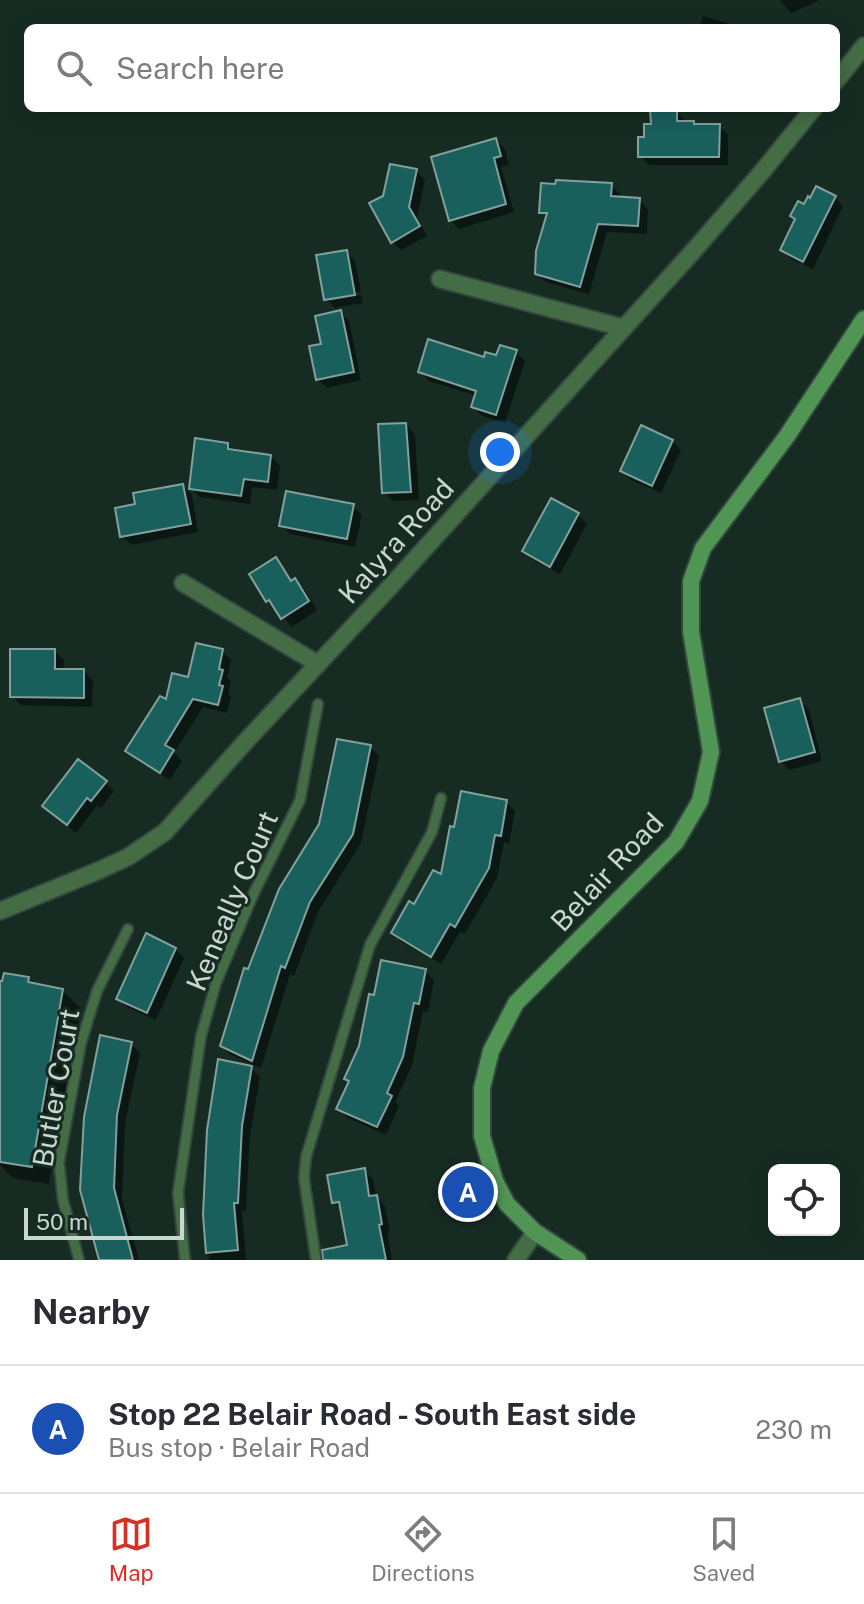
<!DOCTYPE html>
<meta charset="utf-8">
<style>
:root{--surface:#fff;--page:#f2f2f3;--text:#2b2b33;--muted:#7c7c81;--line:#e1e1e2;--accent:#d93025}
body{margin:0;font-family:"Public Sans",sans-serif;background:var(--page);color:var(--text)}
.controls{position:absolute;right:24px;bottom:24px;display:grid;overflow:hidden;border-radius:12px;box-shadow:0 4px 20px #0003}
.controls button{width:72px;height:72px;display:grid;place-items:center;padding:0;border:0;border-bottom:2px solid var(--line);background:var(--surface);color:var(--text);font:40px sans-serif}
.scale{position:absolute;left:24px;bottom:20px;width:160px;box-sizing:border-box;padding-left:8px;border:4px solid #cad7d1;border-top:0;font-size:22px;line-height:28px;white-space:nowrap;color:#cad7d1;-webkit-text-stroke:6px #162c23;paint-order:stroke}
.you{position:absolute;left:500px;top:452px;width:28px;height:28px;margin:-20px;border:6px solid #fff;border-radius:50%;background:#1a73e8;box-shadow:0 0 0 12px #1a73e833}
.badge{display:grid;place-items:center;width:52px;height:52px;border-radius:50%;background:var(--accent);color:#fff;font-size:26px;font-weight:700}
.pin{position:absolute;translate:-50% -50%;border:4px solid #fff;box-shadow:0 2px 8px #0006}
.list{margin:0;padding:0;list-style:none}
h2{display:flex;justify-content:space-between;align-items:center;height:104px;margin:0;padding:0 32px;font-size:34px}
h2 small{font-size:26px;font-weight:400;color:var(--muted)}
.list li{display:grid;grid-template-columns:52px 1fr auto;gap:24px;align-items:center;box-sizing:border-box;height:128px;padding:0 32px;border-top:2px solid var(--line)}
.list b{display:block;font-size:30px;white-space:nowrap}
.list p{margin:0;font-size:26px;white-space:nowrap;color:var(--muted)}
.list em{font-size:26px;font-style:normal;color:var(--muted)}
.icon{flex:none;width:44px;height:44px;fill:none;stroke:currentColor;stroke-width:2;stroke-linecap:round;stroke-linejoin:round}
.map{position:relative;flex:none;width:864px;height:1260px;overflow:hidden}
.search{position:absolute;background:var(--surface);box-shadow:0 4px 20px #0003;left:24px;right:24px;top:24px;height:88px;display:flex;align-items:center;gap:20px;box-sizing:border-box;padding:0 28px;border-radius:12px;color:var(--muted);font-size:30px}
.sheet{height:232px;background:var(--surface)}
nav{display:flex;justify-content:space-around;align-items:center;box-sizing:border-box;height:112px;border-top:2px solid var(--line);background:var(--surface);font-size:22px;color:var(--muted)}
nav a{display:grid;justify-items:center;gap:4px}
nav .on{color:var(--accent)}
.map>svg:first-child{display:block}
.shadow{fill:#0007}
.building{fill:#195f5c;stroke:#83a09d;stroke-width:2}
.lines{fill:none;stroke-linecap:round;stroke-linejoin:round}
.lane-casing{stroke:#33473f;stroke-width:13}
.street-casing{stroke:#33473f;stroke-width:20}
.secondary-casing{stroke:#33473f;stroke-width:20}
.lane{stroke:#446d46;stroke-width:9}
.street{stroke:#446d46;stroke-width:16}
.secondary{stroke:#519555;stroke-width:16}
.labels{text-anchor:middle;stroke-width:6;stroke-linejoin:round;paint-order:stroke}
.street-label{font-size:28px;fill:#cad7d1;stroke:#162c23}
</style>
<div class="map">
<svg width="864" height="1260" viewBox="0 0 864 1260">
<rect width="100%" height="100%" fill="#162c23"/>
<g class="shadow">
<path d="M780,0H820L791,13Z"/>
<path d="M703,16L743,28H699Z"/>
<path d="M676,112L685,121L696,126H719L728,135V165H649L640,156L653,126Z"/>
<path d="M496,140L505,149L509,165L501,167L514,212L459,229L450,220Z"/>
<path d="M416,171L425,180L417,218L427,236L401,250L392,242L385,197Z"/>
<path d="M611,185L620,194L619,199L639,200L648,209L647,234L607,232L589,294L546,282L537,273L548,218L541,212Z"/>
<path d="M835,197L843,206L813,269L791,259L782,250L805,207Z"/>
<path d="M346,252L355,261L361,292L330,297V301L361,295L363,303L335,308L326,299Z"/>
<path d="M340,312L349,321L361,380L327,388L318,379L323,345Z"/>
<path d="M516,352L525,361L505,423L482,416L473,407L477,396L429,381L420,372L498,358Z"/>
<path d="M406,425L415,434L419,500L393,501L384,492Z"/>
<path d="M672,441L681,450L661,493L631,480L622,471Z"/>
<path d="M228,444L235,452L271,457L280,466L277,490L252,487L250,504L200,497L191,488Z"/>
<path d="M183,486L192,495L198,532L131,545L122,536L138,506Z"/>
<path d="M552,500L578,515L587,524L560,574L533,560L524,551Z"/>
<path d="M353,506L362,515L355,547L290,534L281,525Z"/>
<path d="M275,560L284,568L293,582L295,580L304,589L317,610L292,627L268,600Z"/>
<path d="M55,651L64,660L63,671H84L93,680L92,707L21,705L12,696Z"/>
<path d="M222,651L231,660L227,677L231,681L228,694L231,697L227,713L203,707L174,753L182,761L170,780L137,760L128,751L167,702L190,679Z"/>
<path d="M800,701L809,710L822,761L789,770L780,761Z"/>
<path d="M370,747L379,756L361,843L318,912L294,976L290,974L261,1068L231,1055L222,1046L250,972Z"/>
<path d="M105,782L114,791L101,808L97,806L76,833L44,806Z"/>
<path d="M506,802L515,811L509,844L504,842L497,878L465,934L460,932L441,964L402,942L393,933L414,907L442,878L456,829Z"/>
<path d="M175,949L184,958L156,1020L127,1007L118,998Z"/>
<path d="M425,971L434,980L428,1012L423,1011L412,1066L395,1102L399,1106L386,1135L348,1118L339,1109L351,1082Z"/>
<path d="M28,979L34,985L62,990L81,1009L49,1184L13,1178L0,1165V983Z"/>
<path d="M131,1044L140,1053L125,1124L122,1199L139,1260H101L82,1190Z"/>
<path d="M251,1068L260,1077L250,1136L246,1211H242L246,1258L245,1260H209L205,1215Z"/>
<path d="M364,1170L373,1179L376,1197L385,1206L390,1233H387L392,1260H347L349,1247L343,1212L334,1202Z"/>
</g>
<g class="building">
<path d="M650,110H677V121H694V124H720L719,157H638V137H644V124H651Z"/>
<path d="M496,138L501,156L494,158L506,204L449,221L431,157Z"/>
<path d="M390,164L417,169L409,207L420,226L391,243L369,203L383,196Z"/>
<path d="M556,180L612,183L611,196L640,198L638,226L598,224L580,287L535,274L536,251L547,213H539L541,183L555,184Z"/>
<path d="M816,186L836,196L803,262L780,250L795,219L790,216L798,201L804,204L808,196L810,198Z"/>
<path d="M347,250L355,295L324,300L316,255Z"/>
<path d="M341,310L354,372L316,380L309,346L321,344L315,316Z"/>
<path d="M428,339L484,357L485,352L496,355L500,345L517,350L496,415L471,407L476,391L418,372Z"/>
<path d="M406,423L411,492L382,493L378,424Z"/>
<path d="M641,425L673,440L652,486L620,471Z"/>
<path d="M195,438L228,443V449L271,455L268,482L244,479L241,496L189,489Z"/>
<path d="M183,484L191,524L120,537L115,508L135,504L133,493Z"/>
<path d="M286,491L354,504L347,539L279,526Z"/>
<path d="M551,498L579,513L550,567L522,551Z"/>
<path d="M276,557L291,581L295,578L309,601L281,619L269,600L266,602L249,574Z"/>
<path d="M196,643L223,649L219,669L223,670L219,685L223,686L218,705L193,699L165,745L174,750L160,773L125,751L160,696L166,699L172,673L188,677Z"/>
<path d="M10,649H55V669H84V698L10,697Z"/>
<path d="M800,698L815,752L779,762L764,708Z"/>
<path d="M337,739L371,745L353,834L310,902L285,968L281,966L252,1061L220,1046L244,968L248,969L279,889L319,824Z"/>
<path d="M78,759L107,781L91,801L87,798L67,825L42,806Z"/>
<path d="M461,791L507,800L501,836L495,835L489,868L455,927L450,924L431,957L391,933L409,901L414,904L433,870L441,874L450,826L454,827Z"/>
<path d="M146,933L176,948L147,1013L116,999Z"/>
<path d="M381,960L426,969L419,1004L414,1003L403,1057L387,1093L392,1096L377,1127L336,1109L349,1081L344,1079L359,1046L369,994L374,995Z"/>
<path d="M4,973L29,977L28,982L63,989L32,1167L0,1162V981H2Z"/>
<path d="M100,1035L132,1042L117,1115L114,1188L133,1260H99L80,1190L84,1117Z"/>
<path d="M218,1059L252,1066L242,1126L238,1203H234L238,1250L206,1253L203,1215L207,1130Z"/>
<path d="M365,1168L369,1196L377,1195L382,1224L379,1225L386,1260H323L322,1250L347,1245L339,1202L332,1203L327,1175Z"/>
</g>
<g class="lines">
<defs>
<g id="lane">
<path d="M79,1260L63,1200L59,1162L81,1043L97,991L128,929"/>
<path d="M185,1260L178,1193L201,1036L216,983L253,895L300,800L318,704"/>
<path d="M316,1260L304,1178L306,1157L370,945L432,832L441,798"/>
</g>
<g id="street">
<path d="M836,81L864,46"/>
<path d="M440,279L624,328"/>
<path d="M183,583L318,664"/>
<path d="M0,911L100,870L128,857L165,832L246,741L390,587L696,248L761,173L814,108"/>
<path d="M516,1260L535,1232"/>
</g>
<path id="secondary" d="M578,1260L535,1232L507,1204L495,1181L482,1136V1088L491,1051L516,1003L676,842L700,801L711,752L691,632V581L703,548L787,436L864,319"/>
</defs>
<use href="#lane" class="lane-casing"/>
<use href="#street" class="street-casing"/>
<use href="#secondary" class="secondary-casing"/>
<use href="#lane" class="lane"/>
<use href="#street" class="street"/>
<use href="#secondary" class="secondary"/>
</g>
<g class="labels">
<g class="street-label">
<text transform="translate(396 541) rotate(-48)" y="10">Kalyra Road</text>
<text transform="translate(607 872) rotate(-47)" y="10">Belair Road</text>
<text transform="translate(232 901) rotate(-67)" y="10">Keneally Court</text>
<text transform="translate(56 1088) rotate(-80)" y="10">Butler Court</text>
</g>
</g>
</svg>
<div class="controls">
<button><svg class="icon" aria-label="locate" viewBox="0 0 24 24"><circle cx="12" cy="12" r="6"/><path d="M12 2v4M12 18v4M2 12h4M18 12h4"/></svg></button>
</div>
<div class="scale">50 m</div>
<div class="you"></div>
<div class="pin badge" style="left:468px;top:1192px;background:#1a4fb4">A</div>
<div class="search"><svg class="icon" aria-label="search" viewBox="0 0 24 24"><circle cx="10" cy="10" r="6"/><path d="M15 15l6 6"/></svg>Search here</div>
</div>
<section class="sheet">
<h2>Nearby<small></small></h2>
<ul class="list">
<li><span class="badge" style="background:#1a4fb4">A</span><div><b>Stop 22 Belair Road - South East side</b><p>Bus stop · Belair Road</p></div><em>230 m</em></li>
</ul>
</section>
<nav>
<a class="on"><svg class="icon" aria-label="map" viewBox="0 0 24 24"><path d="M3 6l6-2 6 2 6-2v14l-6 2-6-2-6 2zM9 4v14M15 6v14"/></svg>Map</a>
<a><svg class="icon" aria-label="directions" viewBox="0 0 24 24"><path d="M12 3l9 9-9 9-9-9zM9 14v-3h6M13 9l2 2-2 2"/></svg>Directions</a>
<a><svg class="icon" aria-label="saved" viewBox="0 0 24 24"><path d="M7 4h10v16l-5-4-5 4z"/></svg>Saved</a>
</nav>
